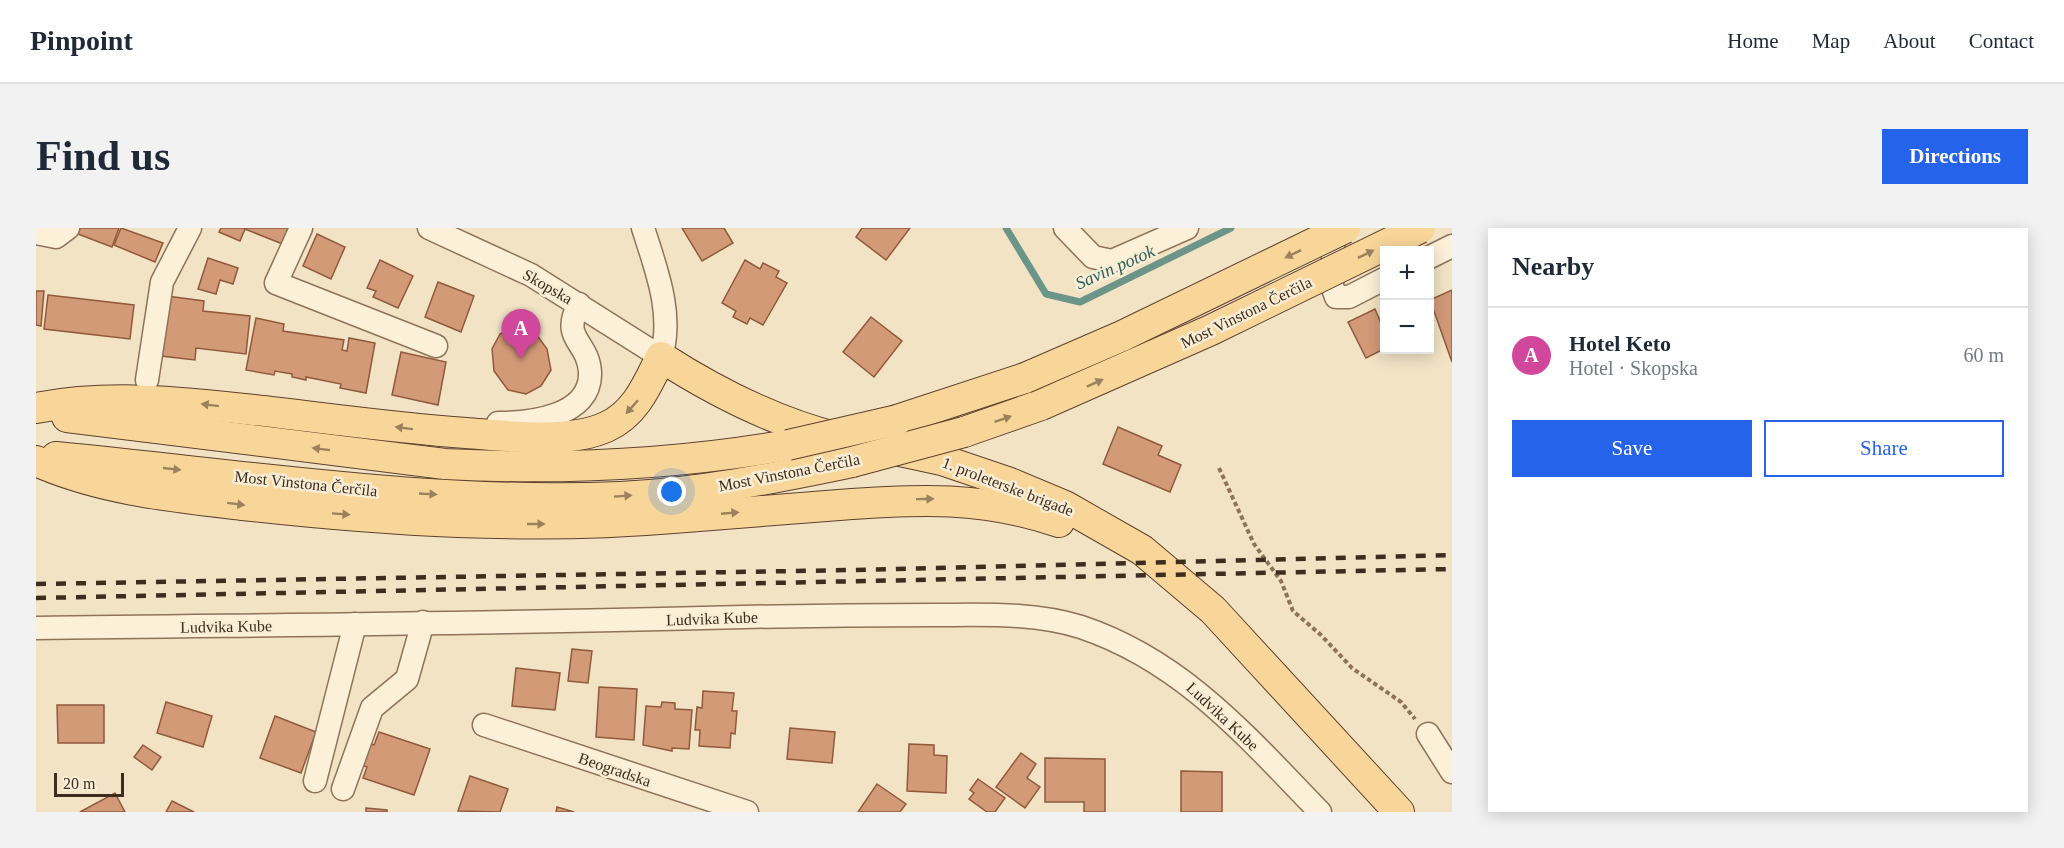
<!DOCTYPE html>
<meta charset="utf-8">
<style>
:root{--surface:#fff;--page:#f2f2f3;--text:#1f2937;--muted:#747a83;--line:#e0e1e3;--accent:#2563eb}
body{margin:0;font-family:"Times New Roman",serif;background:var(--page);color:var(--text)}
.controls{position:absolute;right:18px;top:18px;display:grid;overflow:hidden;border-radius:0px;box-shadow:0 3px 15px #0003}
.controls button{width:54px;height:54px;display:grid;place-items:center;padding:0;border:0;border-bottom:2px solid var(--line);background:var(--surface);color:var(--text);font:30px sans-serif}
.scale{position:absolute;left:18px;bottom:15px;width:70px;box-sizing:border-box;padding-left:6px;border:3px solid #3e2c1e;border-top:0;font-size:16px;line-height:21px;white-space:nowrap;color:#3e2c1e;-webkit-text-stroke:4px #f9edd5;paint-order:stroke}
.you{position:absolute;left:636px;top:264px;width:21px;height:21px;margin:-15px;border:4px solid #fff;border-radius:50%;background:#1a73e8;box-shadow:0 0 0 9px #1a73e833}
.badge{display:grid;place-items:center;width:39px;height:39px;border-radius:50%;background:var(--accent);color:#fff;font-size:20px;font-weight:700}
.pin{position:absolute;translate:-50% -50px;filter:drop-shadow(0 2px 3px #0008)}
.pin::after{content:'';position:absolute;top:32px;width:21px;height:18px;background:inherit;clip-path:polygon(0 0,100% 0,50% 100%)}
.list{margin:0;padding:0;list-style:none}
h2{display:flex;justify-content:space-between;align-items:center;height:78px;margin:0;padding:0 24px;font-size:26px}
h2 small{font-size:20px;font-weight:400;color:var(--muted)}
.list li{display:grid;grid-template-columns:39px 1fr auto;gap:18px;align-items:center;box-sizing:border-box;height:96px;padding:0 24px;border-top:2px solid var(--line)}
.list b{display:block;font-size:22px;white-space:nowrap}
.list p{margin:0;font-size:20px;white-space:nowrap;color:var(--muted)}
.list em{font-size:20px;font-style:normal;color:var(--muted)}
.actions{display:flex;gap:12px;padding:18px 24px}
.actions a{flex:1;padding:14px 0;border:2px solid var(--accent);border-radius:0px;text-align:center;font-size:21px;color:var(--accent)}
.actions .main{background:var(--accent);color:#fff}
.map{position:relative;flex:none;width:1416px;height:584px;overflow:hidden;border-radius:0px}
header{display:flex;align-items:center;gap:36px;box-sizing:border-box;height:84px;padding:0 30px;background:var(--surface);border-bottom:2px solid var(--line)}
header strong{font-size:28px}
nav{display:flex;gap:33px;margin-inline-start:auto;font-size:21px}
.intro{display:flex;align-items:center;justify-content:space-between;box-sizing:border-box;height:144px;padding:0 36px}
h1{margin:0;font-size:42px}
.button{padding:15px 27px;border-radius:0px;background:var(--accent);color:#fff;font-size:21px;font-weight:700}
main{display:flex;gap:36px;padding:0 36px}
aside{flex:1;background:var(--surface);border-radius:0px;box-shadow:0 3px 15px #0003}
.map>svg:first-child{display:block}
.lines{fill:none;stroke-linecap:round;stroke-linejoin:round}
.stream{stroke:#6c9589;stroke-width:7}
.building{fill:#d39a78;stroke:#915a3c;stroke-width:1.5}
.minor-casing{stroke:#8f7359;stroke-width:25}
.major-casing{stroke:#5d412d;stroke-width:32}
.path{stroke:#8f7359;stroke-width:4;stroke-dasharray:4.5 3;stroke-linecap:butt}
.minor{stroke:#fcf0d9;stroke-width:22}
.major{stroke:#f8d69a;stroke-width:30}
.rail{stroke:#3e2c1e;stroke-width:4.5;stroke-dasharray:10 10;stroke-linecap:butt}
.major-bridge-casing{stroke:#5d412d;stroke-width:32;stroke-linecap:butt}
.major-bridge{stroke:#f8d69a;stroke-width:30}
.oneway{fill:#9b815c}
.labels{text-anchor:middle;stroke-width:5;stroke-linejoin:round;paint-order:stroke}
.street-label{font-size:16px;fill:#3e2c1e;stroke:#f9edd5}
.water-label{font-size:18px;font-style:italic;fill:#2c5f59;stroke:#f9edd5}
</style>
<header>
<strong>Pinpoint</strong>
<nav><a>Home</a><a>Map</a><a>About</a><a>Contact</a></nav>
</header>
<div class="intro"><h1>Find us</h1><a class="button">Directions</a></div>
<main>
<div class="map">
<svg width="1416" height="584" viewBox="0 0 1416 584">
<rect width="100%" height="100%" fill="#f2e3c5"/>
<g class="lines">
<path class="stream" d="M970,0L1010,66L1044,74L1195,0"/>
</g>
<g class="building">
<path d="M44,0H83L76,19L42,6Z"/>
<path d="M85,0L127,15L119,34L78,17Z"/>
<path d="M185,0H262L254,19L209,1L204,13L183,4Z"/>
<path d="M646,0H688L697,15L666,33Z"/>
<path d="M826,0H874L850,32L820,9Z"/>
<path d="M281,6L309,19L295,51L267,38Z"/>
<path d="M172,30L202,40L197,56L184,52L180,66L162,61Z"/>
<path d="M344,32L377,48L362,80L337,69L340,63L331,60Z"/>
<path d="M709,32L724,41L727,35L743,43L740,49L751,55L727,97L714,90L711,96L697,89L700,83L686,75Z"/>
<path d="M402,54L438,68L425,104L389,89Z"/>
<path d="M1416,62V134L1394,72Z"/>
<path d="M0,63H8L5,98L0,97Z"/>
<path d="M12,67L98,77L94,111L8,101Z"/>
<path d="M131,68L168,73L167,83L214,88L210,126L160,120L159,132L125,128Z"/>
<path d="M1339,81L1348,102V121L1330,130L1312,94Z"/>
<path d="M835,89L866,113L838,149L807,124Z"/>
<path d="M220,90L248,96L247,103L308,112L306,122L311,123L313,110L339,115L330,165L304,160L305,156L270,149V152L256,149V146L239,143L238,147L210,142Z"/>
<path d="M478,99L498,103L511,121L515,142L505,158L490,166L472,162L458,143L456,121L464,106Z"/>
<path d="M365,124L410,134L402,177L356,167Z"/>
<path d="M1082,199L1126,218L1122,227L1145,237L1134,264L1067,236Z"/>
<path d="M536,421L556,423L552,455L532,453Z"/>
<path d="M480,440L524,445L519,482L476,478Z"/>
<path d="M563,459L601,461L598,512L560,509Z"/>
<path d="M667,463L698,465L696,483H701L699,506L695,505L694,520L663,518L664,502H659L661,479L666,480Z"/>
<path d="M130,474L176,488L167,519L121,505Z"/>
<path d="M626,474L639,475V481L656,482L653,521L636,520V523L607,517L610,478L625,479Z"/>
<path d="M21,477H68V515H22Z"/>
<path d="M239,488L280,504L265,545L224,530Z"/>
<path d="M754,500L799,504L796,535L751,531Z"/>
<path d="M343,504L394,521L378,567L327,550L331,539L322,536L330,514L338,517Z"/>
<path d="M873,516L898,517V527L911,528L910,565L871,563Z"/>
<path d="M107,517L125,529L116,542L98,529Z"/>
<path d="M985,525L1000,536L991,550L1004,559L989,580L960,559Z"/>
<path d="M1009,530L1069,531V584H1048V574H1009Z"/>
<path d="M1145,543L1186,544V584H1145Z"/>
<path d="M434,548L472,561L464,584L422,583Z"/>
<path d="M942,551L969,570L959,584H951L933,571L938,565L934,562Z"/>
<path d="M841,556L870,576L864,584H822Z"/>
<path d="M79,565L89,584H44Z"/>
<path d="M136,573L158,584H130Z"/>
<path d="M521,579L538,584H520Z"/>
<path d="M330,580L351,582V584H330Z"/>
</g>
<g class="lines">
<defs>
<g id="minor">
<path d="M265,0L240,55L400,118"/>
<path d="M393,0L495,47L625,129C638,86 620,41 607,0"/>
<path d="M1029,0L1057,29L1076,33L1151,0"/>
<path d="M1298,0L1296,58L1300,69H1313L1348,51"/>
<path d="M0,5L20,9L32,0"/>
<path d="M1394,29L1416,18"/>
<path d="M111,152L126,54L154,0"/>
<path d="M462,195C493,195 556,189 554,144C552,112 524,112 543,76"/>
<path d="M0,400C222,397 444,396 666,390C743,388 820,387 897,387C946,387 998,384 1045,399C1147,433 1212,510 1284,584"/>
<path d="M448,497L711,584"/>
<path d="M1392,506L1416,544"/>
<path d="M279,553L319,396"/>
<path d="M307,561L336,480L371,451L387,394"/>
</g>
<g id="major">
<path d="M0,180C72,166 146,174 218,182C289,190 359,200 430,205C471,208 533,216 570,199C600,186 612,155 625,129C681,165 738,194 802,210"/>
<path d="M31,189L409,236C525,242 637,237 752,217"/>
<path d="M861,192L989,150"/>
<path d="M928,204L1005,177"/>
<path d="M855,221L906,232L974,255L1029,278L1106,322L1177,382L1363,584"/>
<path d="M20,229C208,247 395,277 584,269C662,265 740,250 816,234"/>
<path d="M0,233C65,262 138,269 207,277C350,293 494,302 637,290C692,286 748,281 803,277C882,271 947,268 1023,294"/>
</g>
</defs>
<use href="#minor" class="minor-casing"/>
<use href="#major" class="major-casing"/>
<path class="path" d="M1183,240L1218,316L1245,353L1257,383L1285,407L1316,440L1365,474L1379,491"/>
<use href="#minor" class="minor"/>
<use href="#major" class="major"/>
<g class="rail">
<path d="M0,356L817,342L1416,327"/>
<path d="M0,370L1416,341"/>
</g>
<defs>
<g id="major-bridge">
<path d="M989,150L1086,108L1309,0"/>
<path d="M1005,177L1175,102L1384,0"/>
<path d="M752,217L861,192"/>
<path d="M816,234L928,204"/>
</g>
</defs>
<use href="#major-bridge" class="major-bridge-casing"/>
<use href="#major-bridge" class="major-bridge"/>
</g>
<defs><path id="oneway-solid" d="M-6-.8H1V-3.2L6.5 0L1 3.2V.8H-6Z" transform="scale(1.5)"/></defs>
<g class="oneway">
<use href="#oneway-solid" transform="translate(1257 26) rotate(154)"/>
<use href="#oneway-solid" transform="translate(1330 26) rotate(-26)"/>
<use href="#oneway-solid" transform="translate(1059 155) rotate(-24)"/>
<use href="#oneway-solid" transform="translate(174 177) rotate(-173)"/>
<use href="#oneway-solid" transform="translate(596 179) rotate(132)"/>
<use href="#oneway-solid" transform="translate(967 191) rotate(-19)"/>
<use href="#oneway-solid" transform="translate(368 200) rotate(-173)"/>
<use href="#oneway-solid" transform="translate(285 221) rotate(-173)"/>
<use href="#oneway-solid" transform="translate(136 241) rotate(6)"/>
<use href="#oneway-solid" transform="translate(392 266) rotate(3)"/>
<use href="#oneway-solid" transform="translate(587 268) rotate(-4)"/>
<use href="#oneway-solid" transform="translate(889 271) rotate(-1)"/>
<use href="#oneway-solid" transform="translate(200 276) rotate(7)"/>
<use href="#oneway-solid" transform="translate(694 285) rotate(-5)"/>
<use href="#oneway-solid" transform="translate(305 286) rotate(4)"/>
<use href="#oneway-solid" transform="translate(500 296)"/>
</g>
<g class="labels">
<g class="street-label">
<text transform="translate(512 58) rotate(30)" y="6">Skopska</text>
<text transform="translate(1210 84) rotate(-26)" y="6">Most Vinstona Čerčila</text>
<text transform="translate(753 244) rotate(-11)" y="6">Most Vinstona Čerčila</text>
<text transform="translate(270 255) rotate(6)" y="6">Most Vinstona Čerčila</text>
<text transform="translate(972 258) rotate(21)" y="6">1. proleterske brigade</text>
<text transform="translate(676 390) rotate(-2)" y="6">Ludvika Kube</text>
<text transform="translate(190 398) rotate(-1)" y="6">Ludvika Kube</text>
<text transform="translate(1187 488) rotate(43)" y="6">Ludvika Kube</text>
<text transform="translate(579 541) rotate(19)" y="6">Beogradska</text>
</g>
<g class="water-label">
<text transform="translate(1079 39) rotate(-24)" y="6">Savin potok</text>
</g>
</g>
</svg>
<div class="controls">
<button>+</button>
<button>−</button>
</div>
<div class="scale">20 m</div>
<div class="you"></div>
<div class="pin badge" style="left:485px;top:131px;background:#d1479c">A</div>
</div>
<aside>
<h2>Nearby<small></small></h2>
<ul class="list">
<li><span class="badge" style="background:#d1479c">A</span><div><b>Hotel Keto</b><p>Hotel · Skopska</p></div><em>60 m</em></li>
</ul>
<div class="actions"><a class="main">Save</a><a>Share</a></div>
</aside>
</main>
